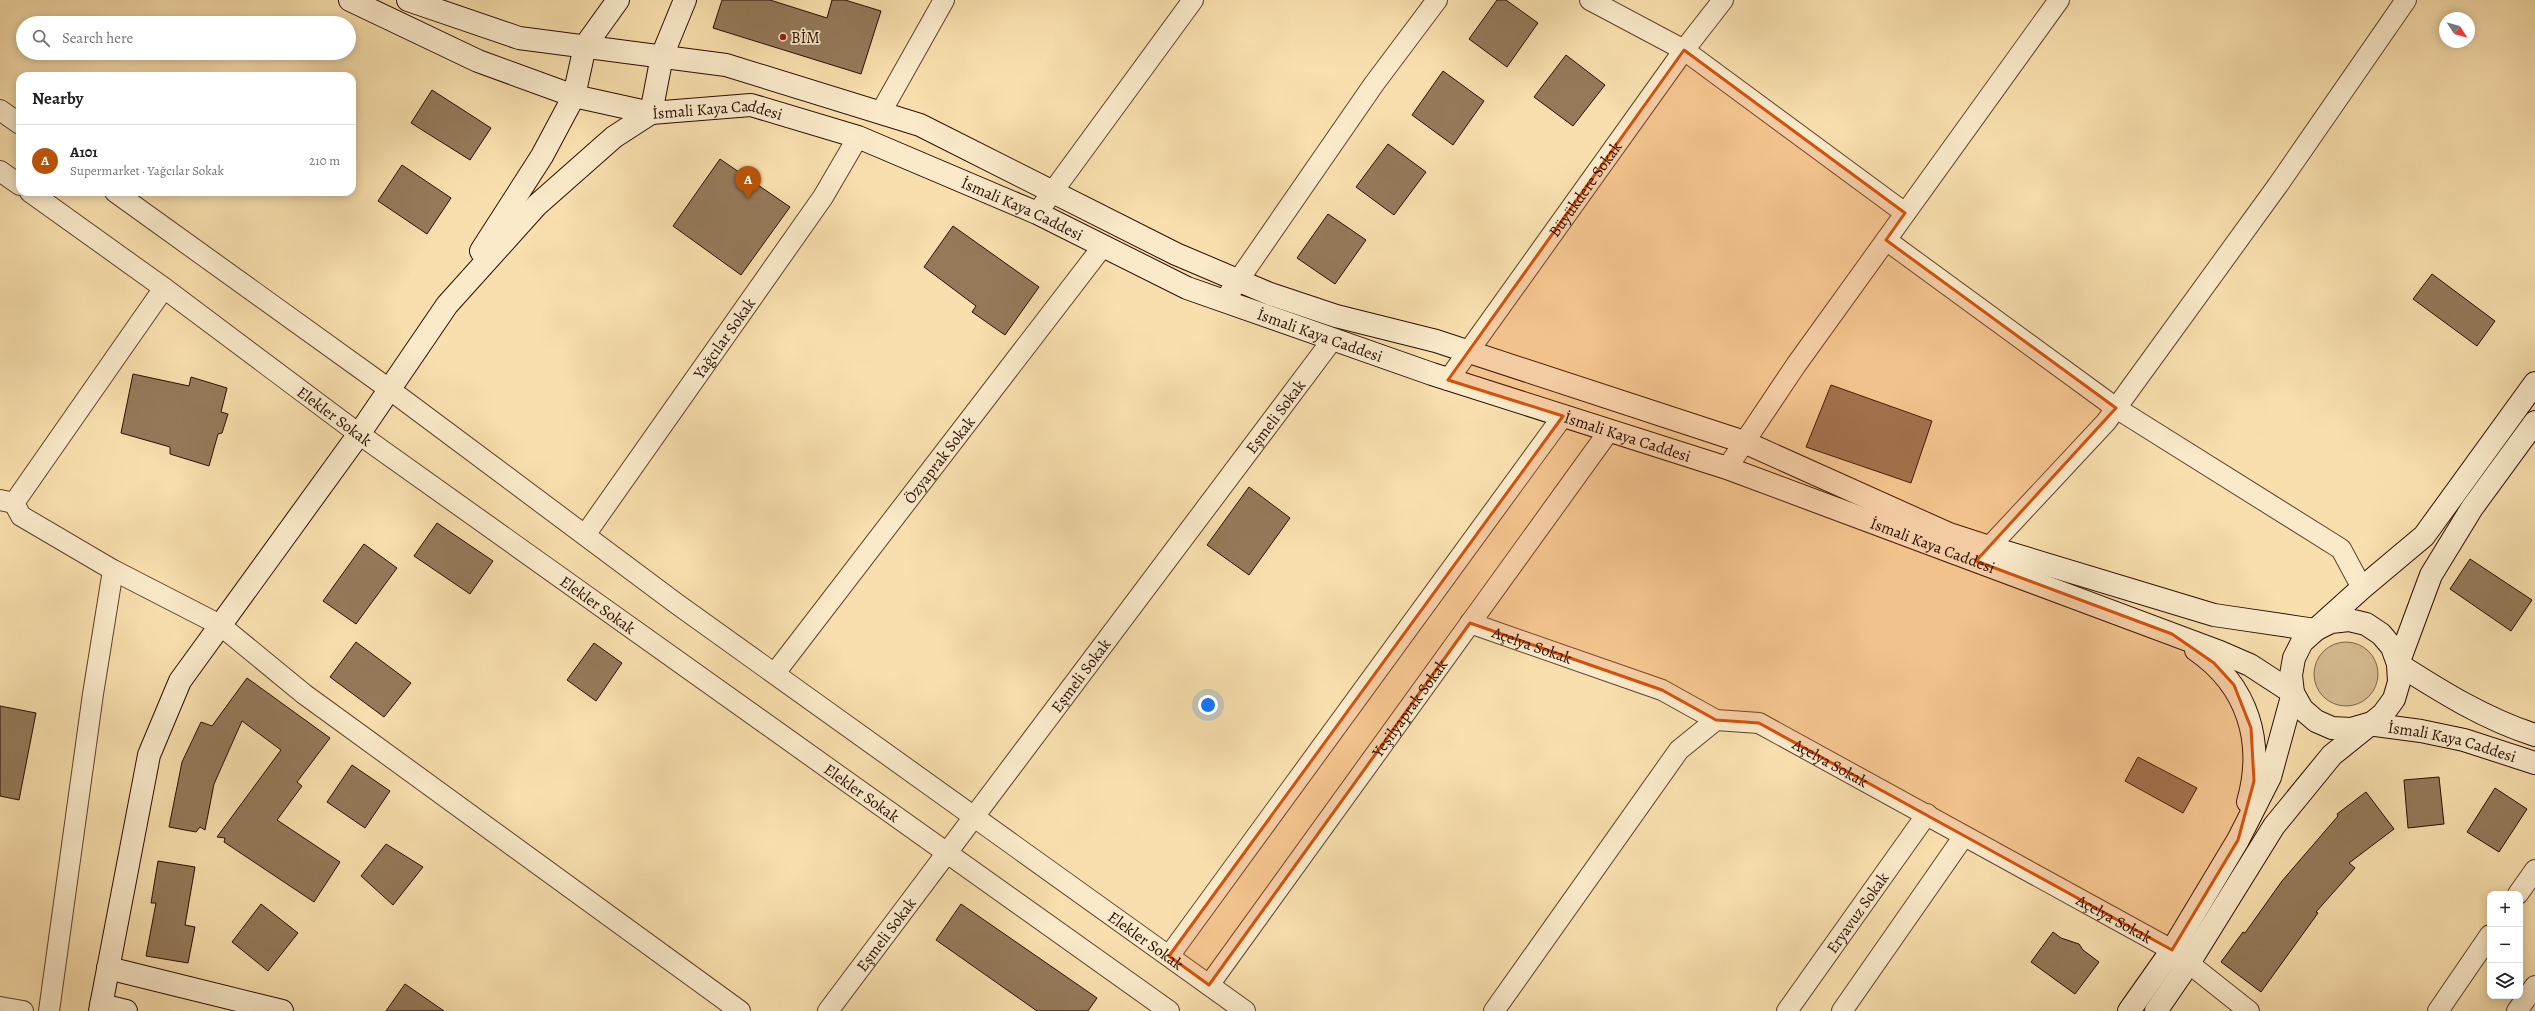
<!DOCTYPE html>
<meta charset="utf-8">
<style>
:root{--surface:#fff;--page:#f2f2f2;--text:#202124;--muted:#757577;--line:#e0e0e0;--accent:#b45309}
body{margin:0;font-family:Alegreya,serif;background:var(--page);color:var(--text)}
.controls{position:absolute;right:12px;bottom:12px;display:grid;overflow:hidden;border-radius:8px;box-shadow:0 2px 10px #0003}
.controls button{width:36px;height:36px;display:grid;place-items:center;padding:0;border:0;border-bottom:1px solid var(--line);background:var(--surface);color:var(--text);font:20px sans-serif}
.compass{position:absolute;left:2439px;top:12px;width:36px;height:36px;border-radius:50%;background:var(--surface);box-shadow:0 2px 10px #0003;rotate:126deg}
.you{position:absolute;left:1208px;top:705px;width:14px;height:14px;margin:-10px;border:3px solid #fff;border-radius:50%;background:#1a73e8;box-shadow:0 0 0 6px #1a73e833}
.badge{display:grid;place-items:center;width:26px;height:26px;border-radius:50%;background:var(--accent);color:#fff;font-size:13px;font-weight:700}
.pin{position:absolute;translate:-50% -33px;filter:drop-shadow(0 1px 2px #0008)}
.pin::after{content:'';position:absolute;top:21px;width:14px;height:12px;background:inherit;clip-path:polygon(0 0,100% 0,50% 100%)}
.list{margin:0;padding:0;list-style:none}
h2{display:flex;justify-content:space-between;align-items:center;height:52px;margin:0;padding:0 16px;font-size:17px}
h2 small{font-size:13px;font-weight:400;color:var(--muted)}
.list li{display:grid;grid-template-columns:26px 1fr auto;gap:12px;align-items:center;box-sizing:border-box;height:72px;padding:0 16px;border-top:1px solid var(--line)}
.list b{display:block;font-size:15px;white-space:nowrap}
.list p{margin:0;font-size:13px;white-space:nowrap;color:var(--muted)}
.list em{font-size:13px;font-style:normal;color:var(--muted)}
.icon{flex:none;width:22px;height:22px;fill:none;stroke:currentColor;stroke-width:2;stroke-linecap:round;stroke-linejoin:round}
.map{position:relative;flex:none;width:2535px;height:1011px;overflow:hidden}
.search{position:absolute;background:var(--surface);box-shadow:0 2px 10px #0003;left:16px;top:16px;width:340px;height:44px;display:flex;align-items:center;gap:10px;box-sizing:border-box;padding:0 14px;border-radius:22px;color:var(--muted);font-size:15px}
.panel{position:absolute;background:var(--surface);box-shadow:0 2px 10px #0003;left:16px;top:72px;width:340px;height:124px;border-radius:12px}
.map>svg:first-child{display:block}
.green{fill:#d5bb90;stroke:#806448}
.building{fill:#957a5a;stroke:#2a0d00}
.lines{fill:none;stroke-linecap:round;stroke-linejoin:round}
.street-casing{stroke:#5e422b;stroke-width:22}
.secondary-casing{stroke:#2a0d00;stroke-width:24}
.street{stroke:#faeaca;stroke-width:20}
.secondary{stroke:#faeaca;stroke-width:22}
.marked{fill:#d5510b;fill-opacity:0.2;stroke:#d5510b;stroke-width:3;stroke-linejoin:round}
.poi-dot{fill:#8f2418;stroke:#faeaca;stroke-width:1.5}
.labels{text-anchor:middle;stroke-width:3.5;stroke-linejoin:round;paint-order:stroke}
.poi-label{font-size:16px;fill:#2a0d00;stroke:#faeaca;text-anchor:start}
.street-label{font-size:16px;fill:#2a0d00;stroke:#faeaca}
</style>
<div class="map">
<svg width="2535" height="1011" viewBox="0 0 2535 1011">
<rect width="100%" height="100%" fill="#f8dfad"/>
<filter id="stains"><feTurbulence type="fractalNoise" baseFrequency=".005" numOctaves="4"/><feColorMatrix values="0 0 0 0 .2 0 0 0 0 .09 0 0 0 0 .02 0 0 0 .5 -.17"/></filter>
<radialGradient id="worn" r=".72"><stop offset=".6" stop-color="#630" stop-opacity="0"/><stop offset="1" stop-color="#630" stop-opacity=".3"/></radialGradient>
<circle class="green" cx="2346" cy="674" r="32"/>
<g class="building">
<path d="M722,0H770L827,18L832,0H845L881,11L861,74L713,28Z"/>
<path d="M1497,0H1506L1538,23L1507,67L1469,39Z"/>
<path d="M1566,55L1605,85L1573,126L1534,97Z"/>
<path d="M1443,71L1484,101L1453,145L1412,115Z"/>
<path d="M432,90L491,128L470,160L411,123Z"/>
<path d="M1388,144L1426,172L1394,215L1356,187Z"/>
<path d="M720,159L790,207L741,275L673,226Z"/>
<path d="M402,165L451,198L427,234L378,201Z"/>
<path d="M1328,214L1366,240L1335,284L1297,258Z"/>
<path d="M953,226L1039,287L1005,335L972,312L976,306L924,267Z"/>
<path d="M2432,274L2495,321L2477,346L2413,299Z"/>
<path d="M133,374L189,386L191,377L227,388L221,412L228,414L222,433L218,434L209,466L170,454V447L121,433Z"/>
<path d="M1831,385L1932,421L1911,483L1806,447Z"/>
<path d="M1249,487L1290,518L1249,575L1207,545Z"/>
<path d="M437,523L493,561L470,594L414,556Z"/>
<path d="M364,544L397,568L356,624L323,601Z"/>
<path d="M2470,559L2532,600L2511,631L2450,589Z"/>
<path d="M356,642L411,683L384,717L330,677Z"/>
<path d="M594,643L622,663L596,701L567,680Z"/>
<path d="M247,678L330,738L297,782L302,786L277,820L340,862L314,902L224,842L225,838L217,837L281,750L242,721L214,784L205,830L200,827L196,832L169,827L182,762L201,722L212,726Z"/>
<path d="M0,706L36,713L19,800L0,796Z"/>
<path d="M2138,757L2197,788L2183,813L2125,781Z"/>
<path d="M352,765L390,791L365,828L327,802Z"/>
<path d="M2439,777L2444,824L2408,828L2404,780Z"/>
<path d="M2495,788L2527,809L2499,852L2467,832Z"/>
<path d="M2366,792L2394,829L2349,863L2355,868L2316,912L2318,913L2261,992L2221,962L2243,932L2245,933L2282,881L2338,816L2337,814Z"/>
<path d="M386,844L423,867L393,905L361,876Z"/>
<path d="M158,861L195,867L185,925L195,927L188,963L146,956L156,903H151Z"/>
<path d="M261,904L298,933L268,971L232,942Z"/>
<path d="M961,904L1097,998L1088,1011H1037L936,940Z"/>
<path d="M2053,932L2061,938L2079,944L2083,950L2099,962L2075,994L2031,962Z"/>
<path d="M405,984L444,1011H386Z"/>
</g>
<g class="lines">
<defs>
<g id="street">
<path d="M1590,0L1684,50L1905,213"/>
<path d="M0,110L20,124"/>
<path d="M881,112L944,0"/>
<path d="M0,171L20,185"/>
<path id="s1" d="M30,192L164,288L359,434L1169,1011"/>
<path id="s2" d="M115,192L389,389L677,604L1245,1011"/>
<path d="M1037,213L1193,0"/>
<path d="M1886,240L2116,408L2341,549L2362,588"/>
<path d="M1224,301L1374,84L1437,0"/>
<path id="s3" d="M1448,380L1684,50L1723,0"/>
<path d="M1727,468L1796,365L2059,0"/>
<path d="M0,500L14,503L164,288"/>
<path d="M14,503L21,516L113,570L220,625L304,694L740,1011"/>
<path id="s4" d="M585,535L823,197L858,137"/>
<path d="M1979,558L2106,422L2278,185L2406,0"/>
<path id="s5" d="M1470,623L1662,690L1716,720L1759,723L2172,950L2249,1011"/>
<path id="s6" d="M775,673L1103,246"/>
<path d="M2518,894L2535,870"/>
<path d="M1169,956L1563,416"/>
<path id="s7" d="M1209,985L1609,431"/>
<path d="M0,1007L23,1011"/>
<path d="M49,1011L93,694L113,570"/>
<path id="s8" d="M828,1011L1333,339"/>
<path d="M1494,1011L1679,750L1716,720"/>
<path id="s9" d="M1787,1011L1927,814"/>
<path d="M1842,1011L1964,836"/>
<path d="M2438,1011L2490,935"/>
<path d="M2517,1011L2535,986"/>
</g>
<g id="secondary">
<path id="s10" d="M350,0L478,61L574,96L651,113L751,105L858,137L1037,213L1187,288L1432,374L1727,468L2220,652L2250,665L2293,693"/>
<path d="M408,0L519,38L726,65L920,125L1176,254L1270,294L1336,316L1436,341L1744,442L1949,534L1989,547L2214,615L2315,630L2331,622L2349,620L2366,624L2381,634L2392,647L2398,664L2399,682L2394,699L2383,714L2332,755L2274,826L2189,963L2156,1011"/>
<path d="M481,251L542,156L574,96L585,46L618,0"/>
<path id="s11" d="M2535,383L2424,536L2362,588L2302,642L2294,658L2291,675L2293,693L2302,709L2316,721L2332,728L2351,729L2368,724L2421,731L2464,740L2535,763"/>
<path d="M2196,650C2248,686 2265,742 2248,802"/>
<path d="M2398,664L2431,575L2472,508L2535,422"/>
<path d="M2398,664C2442,692 2485,719 2535,735"/>
<path d="M108,968L282,1011"/>
<path d="M101,1005L126,1011"/>
<path d="M100,1011L149,755L180,681L359,434L447,305L537,205L614,137L651,113L662,56L685,0"/>
<path d="M2129,1011L2172,950L2238,840L2270,777L2293,693"/>
</g>
</defs>
<use href="#street" class="street-casing"/>
<use href="#secondary" class="secondary-casing"/>
<use href="#street" class="street"/>
<use href="#secondary" class="secondary"/>
</g>
<path class="marked" d="M1684,50L1905,213L1886,240L2116,408L1976,561L2172,634L2214,663L2234,685L2251,728L2254,781L2238,840L2172,950L1759,723L1716,720L1662,690L1470,623L1209,985L1169,956L1563,416L1448,380Z"/>
<circle class="poi-dot" cx="783" cy="37" r="4"/>
<g class="labels">
<g class="poi-label">
<text x="791" y="43">BİM</text>
</g>
<g class="street-label">
<text dy="6" stroke="none"><textPath href="#s10" startOffset="390">İsmali Kaya Caddesi</textPath></text>
<text dy="6" stroke="none"><textPath href="#s3" startOffset="235">Büyükdere Sokak</textPath></text>
<text dy="6" stroke="none"><textPath href="#s10" startOffset="714">İsmali Kaya Caddesi</textPath></text>
<text dy="6" stroke="none"><textPath href="#s10" startOffset="1038">İsmali Kaya Caddesi</textPath></text>
<text dy="6" stroke="none"><textPath href="#s4" startOffset="241">Yağcılar Sokak</textPath></text>
<text dy="6" stroke="none"><textPath href="#s1" startOffset="378">Elekler Sokak</textPath></text>
<text dy="6" stroke="none"><textPath href="#s8" startOffset="744">Eşmeli Sokak</textPath></text>
<text dy="6" stroke="none"><textPath href="#s10" startOffset="1362">İsmali Kaya Caddesi</textPath></text>
<text dy="6" stroke="none"><textPath href="#s6" startOffset="269">Özyaprak Sokak</textPath></text>
<text dy="6" stroke="none"><textPath href="#s10" startOffset="1686">İsmali Kaya Caddesi</textPath></text>
<text dy="6" stroke="none"><textPath href="#s1" startOffset="702">Elekler Sokak</textPath></text>
<text dy="6" stroke="none"><textPath href="#s5" startOffset="66">Açelya Sokak</textPath></text>
<text dy="6" stroke="none"><textPath href="#s8" startOffset="420">Eşmeli Sokak</textPath></text>
<text dy="6" stroke="none"><textPath href="#s7" startOffset="342">Yeşilyaprak Sokak</textPath></text>
<text dy="6" stroke="none"><textPath href="#s11" startOffset="581">İsmali Kaya Caddesi</textPath></text>
<text dy="6" stroke="none"><textPath href="#s5" startOffset="390">Açelya Sokak</textPath></text>
<text dy="6" stroke="none"><textPath href="#s1" startOffset="1026">Elekler Sokak</textPath></text>
<text dy="6" stroke="none"><textPath href="#s9" startOffset="121">Eryavuz Sokak</textPath></text>
<text dy="6" stroke="none"><textPath href="#s5" startOffset="714">Açelya Sokak</textPath></text>
<text dy="6" stroke="none"><textPath href="#s8" startOffset="96">Eşmeli Sokak</textPath></text>
<text dy="6" stroke="none"><textPath href="#s2" startOffset="1274">Elekler Sokak</textPath></text>
</g>
</g>
<rect width="100%" height="100%" filter="url(#stains)"/>
<rect width="100%" height="100%" fill="url(#worn)"/>
</svg>
<div class="controls">
<button>+</button>
<button>−</button>
<button><svg class="icon" aria-label="layers" viewBox="0 0 24 24"><path d="M12 4l9 5-9 5-9-5zM3 14l9 5 9-5"/></svg></button>
</div>
<svg class="compass" viewBox="-18 -18 36 36"><path d="M0-13l5 13h-10z" fill="#e53935"/><path d="M0 13l5-13h-10z" fill="#757577"/></svg>
<div class="you"></div>
<div class="pin badge" style="left:748px;top:199px">A</div>
<div class="search"><svg class="icon" aria-label="search" viewBox="0 0 24 24"><circle cx="10" cy="10" r="6"/><path d="M15 15l6 6"/></svg>Search here</div>
<section class="panel">
<h2>Nearby<small></small></h2>
<ul class="list">
<li><span class="badge">A</span><div><b>A101</b><p>Supermarket · Yağcılar Sokak</p></div><em>210 m</em></li>
</ul>
</section>
</div>
